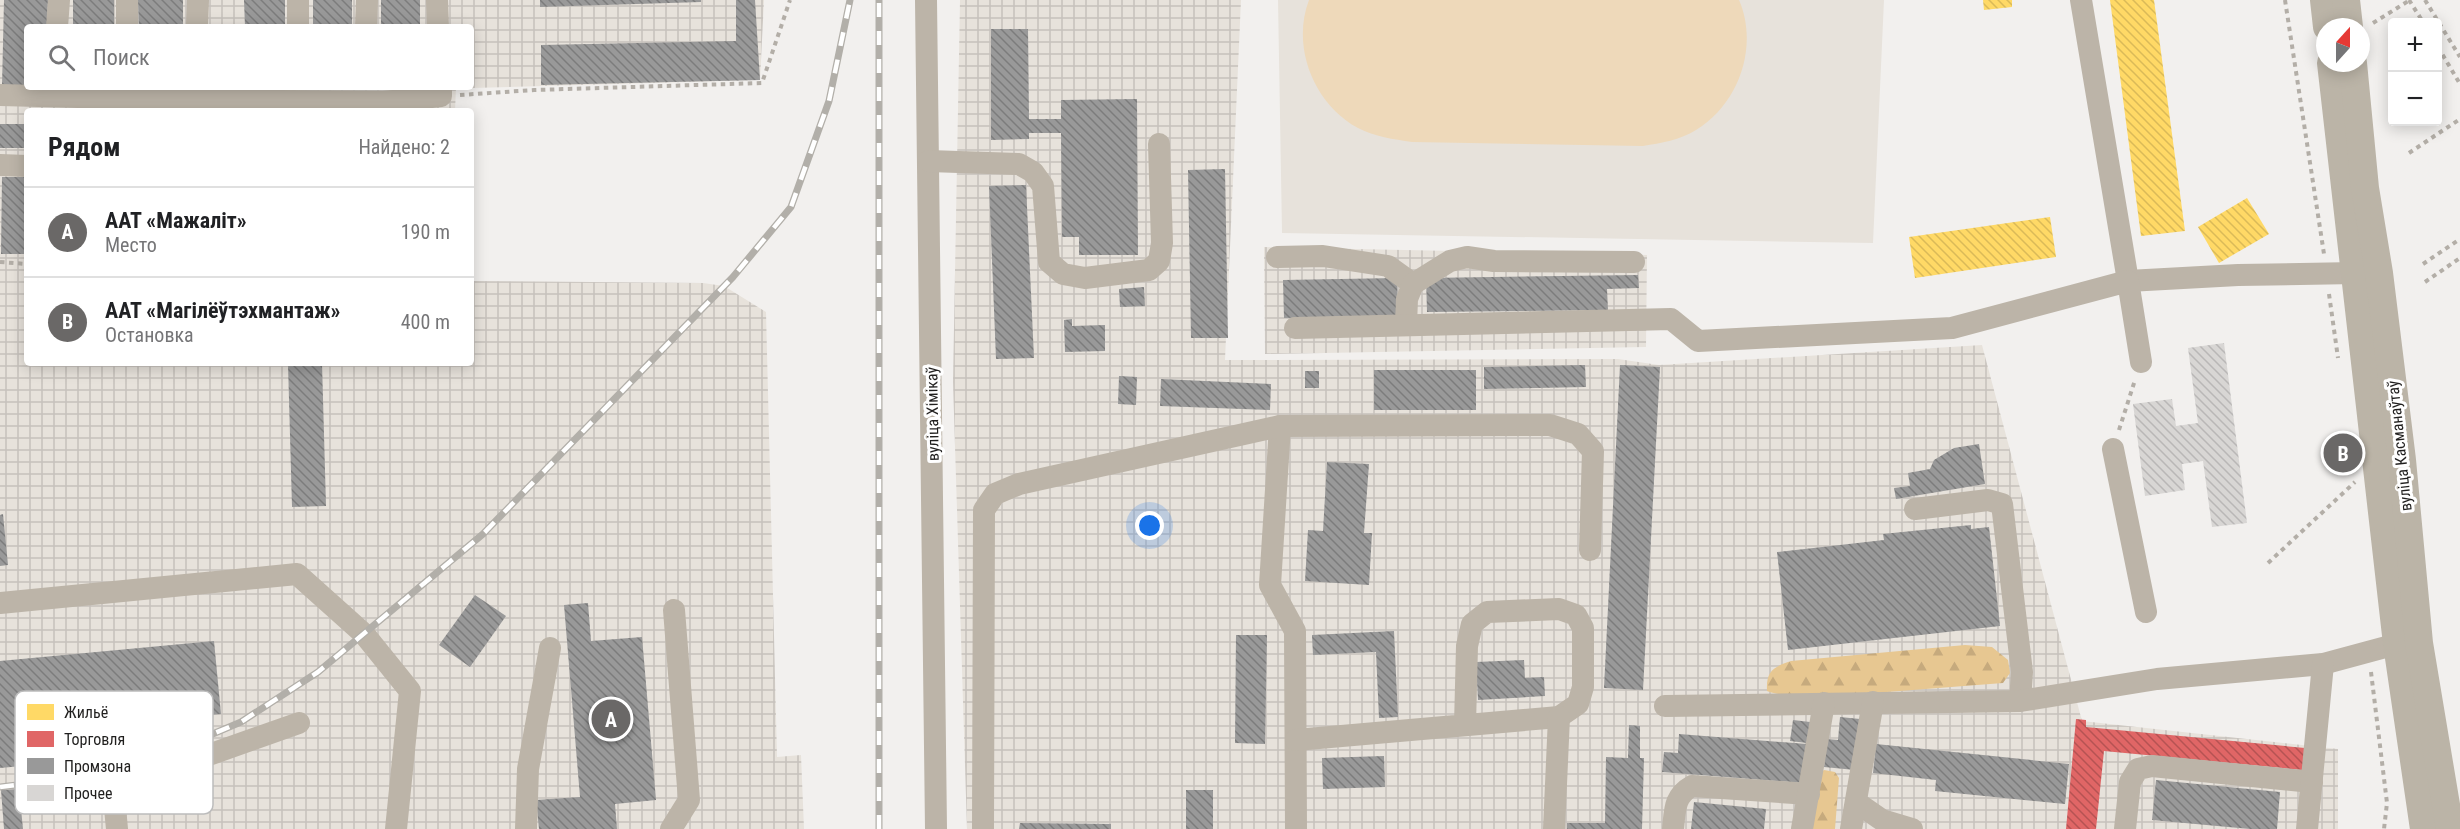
<!DOCTYPE html>
<html lang="ru">
<meta charset="utf-8">
<style>
:root{--surface:#fff;--page:#f2f2f2;--text:#202124;--muted:#757577;--line:#e0e0e0;--accent:#6a6867}
body{margin:0;font-family:"Roboto Condensed",sans-serif;background:var(--page);color:var(--text)}
.controls{position:absolute;right:18px;top:18px;display:grid;overflow:hidden;border-radius:6px;box-shadow:0 3px 15px #0003}
.controls button{width:54px;height:54px;display:grid;place-items:center;padding:0;border:0;border-bottom:2px solid var(--line);background:var(--surface);color:var(--text);font:30px sans-serif}
.compass{position:absolute;left:2316px;top:18px;width:54px;height:54px;border-radius:50%;background:var(--surface);box-shadow:0 3px 15px #0003;rotate:21deg}
.you{position:absolute;left:1150px;top:526px;width:21px;height:21px;margin:-15px;border:4px solid #fff;border-radius:50%;background:#1a73e8;box-shadow:0 0 0 9px #1a73e833}
.badge{display:grid;place-items:center;width:39px;height:39px;border-radius:50%;background:var(--accent);color:#fff;font-size:20px;font-weight:700}
.pin{position:absolute;translate:-50% -50%;border:3px solid #fff;box-shadow:0 2px 6px #0006}
.list{margin:0;padding:0;list-style:none}
h2{display:flex;justify-content:space-between;align-items:center;height:78px;margin:0;padding:0 24px;font-size:26px}
h2 small{font-size:20px;font-weight:400;color:var(--muted)}
.list li{display:grid;grid-template-columns:39px 1fr auto;gap:18px;align-items:center;box-sizing:border-box;height:90px;padding:0 24px;border-top:2px solid var(--line)}
.list b{display:block;font-size:22px;white-space:nowrap}
.list p{margin:0;font-size:20px;white-space:nowrap;color:var(--muted)}
.list em{font-size:20px;font-style:normal;color:var(--muted)}
.icon{flex:none;width:33px;height:33px;fill:none;stroke:currentColor;stroke-width:2;stroke-linecap:round;stroke-linejoin:round}
.map{position:relative;flex:none;width:2460px;height:829px;overflow:hidden}
.search{position:absolute;background:var(--surface);box-shadow:0 3px 15px #0003;left:24px;top:24px;width:450px;height:66px;display:flex;align-items:center;gap:15px;box-sizing:border-box;padding:0 21px;border-radius:6px;color:var(--muted);font-size:22px}
.panel{position:absolute;background:var(--surface);box-shadow:0 3px 15px #0003;left:24px;top:108px;width:450px;height:258px;border-radius:6px}
.map>svg:first-child{display:block}
.built{fill:#e7e2db}
.industrial{fill:url(#industrial-grid)}
.forest{fill:url(#forest-firs)}
.park{fill:#eed9ba}
.homes{fill:url(#homes-back-hatch)}
.shops{fill:url(#shops-back-hatch)}
.industry{fill:url(#industry-back-hatch)}
.building{fill:url(#building-back-hatch)}
.lines{fill:none;stroke-linecap:round;stroke-linejoin:round}
.path{stroke:#b3aea7;stroke-width:4;stroke-dasharray:4.5 4.5;stroke-linecap:butt}
.minor{stroke:#bcb4a8;stroke-width:22}
.major{stroke:#bbb4a7;stroke-width:28}
.rail-casing{stroke:#b2afa9;stroke-width:7}
.rail{stroke:#fff;stroke-width:4.5;stroke-dasharray:14;stroke-linecap:butt}
.labels{text-anchor:middle;stroke-width:6;stroke-linejoin:round;paint-order:stroke}
.street-label{font-size:16px;fill:#201f1e;stroke:#fff}
.key{fill:#fff;stroke:#bcbcbc;stroke-width:1.5}
.key-label{font-size:16px;fill:#201f1e}
</style>
<div class="map">
<svg width="2460" height="829" viewBox="0 0 2460 829">
<defs>
<pattern id="industrial-grid" width="8" height="8" patternUnits="userSpaceOnUse" patternTransform="scale(1.5)"><rect width="8" height="8" fill="#e7e2db"/><path d="M0 4h8M4 0v8" fill="none" stroke="#c6c1bc"/></pattern>
<pattern id="forest-firs" width="22" height="20" patternUnits="userSpaceOnUse" patternTransform="scale(1.5)"><rect width="22" height="20" fill="#e7c791"/><path d="M5 1l3.5 6h-7zM16 11l3.5 6h-7z" fill="#c6aa7d"/></pattern>
<pattern id="homes-back-hatch" width="6" height="6" patternUnits="userSpaceOnUse" patternTransform="scale(1.5)"><rect width="6" height="6" fill="#ffd966"/><path d="M-1 5l2 2M0 0l6 6M5-1l2 2" fill="none" stroke="#daba58"/></pattern>
<pattern id="shops-back-hatch" width="6" height="6" patternUnits="userSpaceOnUse" patternTransform="scale(1.5)"><rect width="6" height="6" fill="#e06666"/><path d="M-1 5l2 2M0 0l6 6M5-1l2 2" fill="none" stroke="#b55353"/></pattern>
<pattern id="industry-back-hatch" width="6" height="6" patternUnits="userSpaceOnUse" patternTransform="scale(1.5)"><rect width="6" height="6" fill="#999"/><path d="M-1 5l2 2M0 0l6 6M5-1l2 2" fill="none" stroke="#7c7c7c"/></pattern>
<pattern id="building-back-hatch" width="6" height="6" patternUnits="userSpaceOnUse" patternTransform="scale(1.5)"><rect width="6" height="6" fill="#d8d6d4"/><path d="M-1 5l2 2M0 0l6 6M5-1l2 2" fill="none" stroke="#b9b7b6"/></pattern>
</defs>
<rect width="100%" height="100%" fill="#f2f0ee"/>
<path class="built" d="M1278,0H1884L1873,243L1282,233Z"/>
<g class="industrial">
<path d="M0,0H764L760,80L472,88L471,27H27V87H456L455,111H27V363H471V281L703,283L724,286L766,312L777,757L801,755L804,829H0Z"/>
<path d="M960,0H1241L1225,360L1618,359L1659,365L1982,345L2082,721L2338,749V829H967L953,382Z"/>
<path d="M1264,247L1647,255L1646,347L1265,354Z"/>
</g>
<g class="forest">
<path d="M1965,645L1992,647L2008,660L2010,673L2003,683L1835,696C1810,689 1791,700 1767,691C1766,671 1773,667 1791,661Z"/>
<path d="M1824,770L1835,772L1839,778L1835,829H1812L1816,777Z"/>
</g>
<path class="park" d="M1309,0H1739C1759,46 1739,104 1696,130C1680,140 1661,143 1643,146L1412,142C1393,139 1375,137 1358,128C1314,104 1291,47 1309,0Z"/>
<g class="homes">
<path d="M1983,0H2012V7L1984,10Z"/>
<path d="M2110,0H2154L2185,231L2141,236Z"/>
<path d="M2247,198L2269,234L2219,263L2198,227Z"/>
<path d="M2050,217L2056,257L1915,278L1909,237Z"/>
</g>
<path class="shops" d="M2076,719L2086,720V727L2305,748L2303,770L2104,751L2096,829H2066Z"/>
<g class="industry">
<path d="M4,0H48L47,27H27V85L2,86Z"/>
<rect x="73" y="0" width="41" height="27"/>
<path d="M138,0H183V27H139Z"/>
<path d="M244,0H285V27H245Z"/>
<rect x="313" y="0" width="39" height="27"/>
<rect x="381" y="0" width="39" height="27"/>
<path d="M540,0H701V2L540,7Z"/>
<path d="M736,0H755L760,80L541,85V45L736,41Z"/>
<path d="M991,29H1028L1029,119H1061V100L1137,99L1138,255H1079V237H1062L1061,133H1029V139L991,140Z"/>
<rect x="0" y="124" width="27" height="24"/>
<path d="M1225,169L1228,338H1191L1188,170Z"/>
<path d="M2,177H27V254H1Z"/>
<path d="M1026,185L1034,358L996,359L989,186Z"/>
<path d="M1638,275L1639,288L1607,289L1608,310L1427,312L1426,278Z"/>
<path d="M1397,278L1398,316L1284,318L1283,280Z"/>
<path d="M1144,287L1145,306L1120,307L1119,289Z"/>
<path d="M1072,319V326L1105,325V351L1065,352L1064,320Z"/>
<path d="M322,363L326,506L292,507L288,364Z"/>
<path d="M1585,365L1586,387L1484,389V367Z"/>
<path d="M1620,365L1660,367L1643,690L1604,688Z"/>
<rect x="1374" y="370" width="102" height="40"/>
<rect x="1305" y="371" width="14" height="17"/>
<path d="M1119,376L1137,377L1136,405L1118,404Z"/>
<path d="M1161,379L1271,384L1270,410L1160,406Z"/>
<path d="M1979,444L1985,484L1896,499L1894,488L1910,486L1908,473L1930,469L1934,460L1954,448Z"/>
<path d="M1327,462L1369,464L1364,533H1372L1369,585L1305,581L1308,530L1323,531Z"/>
<path d="M3,514L8,565L0,566V515Z"/>
<path d="M1971,525V529L1989,527L2000,626L1788,650L1777,552L1884,540L1883,534Z"/>
<path d="M475,595L506,616L470,667L439,645Z"/>
<path d="M588,603L591,641L642,637L656,800L615,804L617,829H539L536,800L580,797L564,605Z"/>
<path d="M1394,631L1398,717L1379,718L1376,652L1313,655L1312,635Z"/>
<path d="M1236,635H1267L1265,744L1235,743Z"/>
<path d="M214,641L221,714L30,731L33,765L0,768V661Z"/>
<path d="M1524,660L1525,678L1544,677L1545,696L1478,700L1476,662Z"/>
<path d="M1840,717L1860,719L1855,770L1824,767L1827,739L1838,740Z"/>
<path d="M1793,720L1810,722L1807,743L1790,741Z"/>
<path d="M1629,725L1640,726V758H1644L1642,829H1567V823H1605L1606,757L1628,758Z"/>
<path d="M1679,734L1807,744L1804,783L1662,772L1664,752L1678,753Z"/>
<path d="M1876,744L2069,764L2065,804L1935,791L1936,780L1873,773Z"/>
<path d="M1384,756L1385,787L1323,789L1322,758Z"/>
<path d="M2156,780L2280,792L2277,829H2250L2152,820Z"/>
<path d="M19,789L23,829H4L1,790Z"/>
<rect x="1186" y="790" width="27" height="39"/>
<path d="M1694,802L1766,809L1764,829H1691Z"/>
<path d="M1020,823L1111,824V829H1019Z"/>
</g>
<path class="building" d="M2224,343L2247,523L2212,527L2203,461L2182,464L2185,490L2145,496L2133,404L2172,399L2176,426L2198,423L2188,348Z"/>
<g class="lines">
<g class="path">
<path d="M2285,0L2324,254"/>
<path d="M2409,0L2423,22"/>
<path d="M2425,0L2460,57"/>
<path d="M2373,23L2410,0"/>
<path d="M2438,47L2460,84"/>
<path d="M460,95L534,90L762,83L790,0"/>
<path d="M2409,153L2460,119"/>
<path d="M0,262L27,264"/>
<path d="M2423,264L2460,239"/>
<path d="M2425,282L2460,258"/>
<path d="M2329,294L2338,358"/>
<path d="M2119,430L2135,380"/>
<path d="M2268,563L2355,482"/>
<path d="M2371,672L2387,803L2384,829"/>
</g>
<g class="minor">
<path d="M437,0L438,27"/>
<path d="M926,0L936,829"/>
<path d="M2081,0L2128,281L2238,275L2356,273"/>
<path d="M57,27L59,0"/>
<path d="M127,27V0"/>
<path d="M197,27L198,0"/>
<path d="M298,27V0"/>
<path d="M366,27L367,0"/>
<path d="M0,95L194,100L384,102L441,96V87"/>
<path d="M929,161L1019,164L1033,172L1043,186L1049,262L1063,274L1085,278L1149,270L1159,261L1162,243L1159,144"/>
<path d="M0,165L27,166"/>
<path d="M1277,257L1323,256L1388,266L1413,284"/>
<path d="M1406,325L1407,299L1413,284L1450,261L1467,257L1494,261L1634,262"/>
<path d="M1295,328L1671,319L1698,341L1952,328L2128,281L2141,362"/>
<path d="M1280,426L1270,585L1295,631L1296,829"/>
<path d="M2113,449L2146,612"/>
<path d="M1915,509L1988,500L2002,504L2022,672L2020,701"/>
<path d="M0,603L297,574L364,634L410,691L396,829"/>
<path d="M1665,706L2020,701L2157,679L2323,664L2397,644"/>
<path d="M1296,740L1559,717L1578,704L1583,687V628L1576,615L1559,609L1487,612L1472,624L1467,646L1465,725"/>
<path d="M1856,802L1882,820L1912,829"/>
<path d="M117,829L114,797L135,781L299,723"/>
<path d="M526,829L528,769L550,648"/>
<path d="M671,829L689,800L674,610"/>
<path d="M983,829L984,510L995,494L1019,484L1280,426L1550,425L1578,434L1593,451L1590,550"/>
<path d="M1554,829L1559,717"/>
<path d="M1673,829C1675,810 1674,796 1692,786L1809,794"/>
<path d="M1802,829L1824,703"/>
<path d="M1851,829L1873,702"/>
<path d="M2125,829L2130,782L2138,769L2152,766L2312,782"/>
<path d="M2307,829L2323,664"/>
</g>
<g class="major">
<path d="M2324,0L2327,27"/>
<path d="M2346,0L2349,27"/>
<path d="M2331,63L2397,644L2424,829"/>
<path d="M2353,63L2365,188L2379,273L2402,460L2419,643L2450,829"/>
</g>
<defs>
<g id="rail">
<path d="M0,787L25,784L170,752L241,722L318,672L483,534L733,277L791,207L829,101L850,0"/>
<path d="M879,829V0"/>
</g>
</defs>
<use href="#rail" class="rail-casing"/>
<use href="#rail" class="rail"/>
</g>
<g class="labels">
<g class="street-label">
<text transform="translate(932 414) rotate(-91)" y="6">вуліца Хімікаў</text>
<text transform="translate(2399 446) rotate(-96)" y="6">вуліца Касманаўтаў</text>
</g>
</g>
<rect x="15" y="691" width="198" height="123" rx="9" class="key"/>
<rect x="27" y="704" width="27" height="16" fill="#ffd966"/>
<rect x="27" y="731" width="27" height="16" fill="#e06666"/>
<rect x="27" y="758" width="27" height="16" fill="#999"/>
<rect x="27" y="785" width="27" height="16" fill="#d8d6d4"/>
<g class="key-label">
<text x="64" y="718">Жильё</text>
<text x="64" y="745">Торговля</text>
<text x="64" y="772">Промзона</text>
<text x="64" y="799">Прочее</text>
</g>
</svg>
<div class="controls">
<button>+</button>
<button>−</button>
</div>
<svg class="compass" viewBox="-18 -18 36 36"><path d="M0-13l5 13h-10z" fill="#e53935"/><path d="M0 13l5-13h-10z" fill="#757577"/></svg>
<div class="you"></div>
<div class="pin badge" style="left:611px;top:719px">A</div>
<div class="pin badge" style="left:2343px;top:453px">B</div>
<div class="search"><svg class="icon" aria-label="search" viewBox="0 0 24 24"><circle cx="10" cy="10" r="6"/><path d="M15 15l6 6"/></svg>Поиск</div>
<section class="panel">
<h2>Рядом<small>Найдено: 2</small></h2>
<ul class="list">
<li><span class="badge">A</span><div><b>ААТ «Мажаліт»</b><p>Место</p></div><em>190 m</em></li>
<li><span class="badge">B</span><div><b>ААТ «Магілёўтэхмантаж»</b><p>Остановка</p></div><em>400 m</em></li>
</ul>
</section>
</div>
